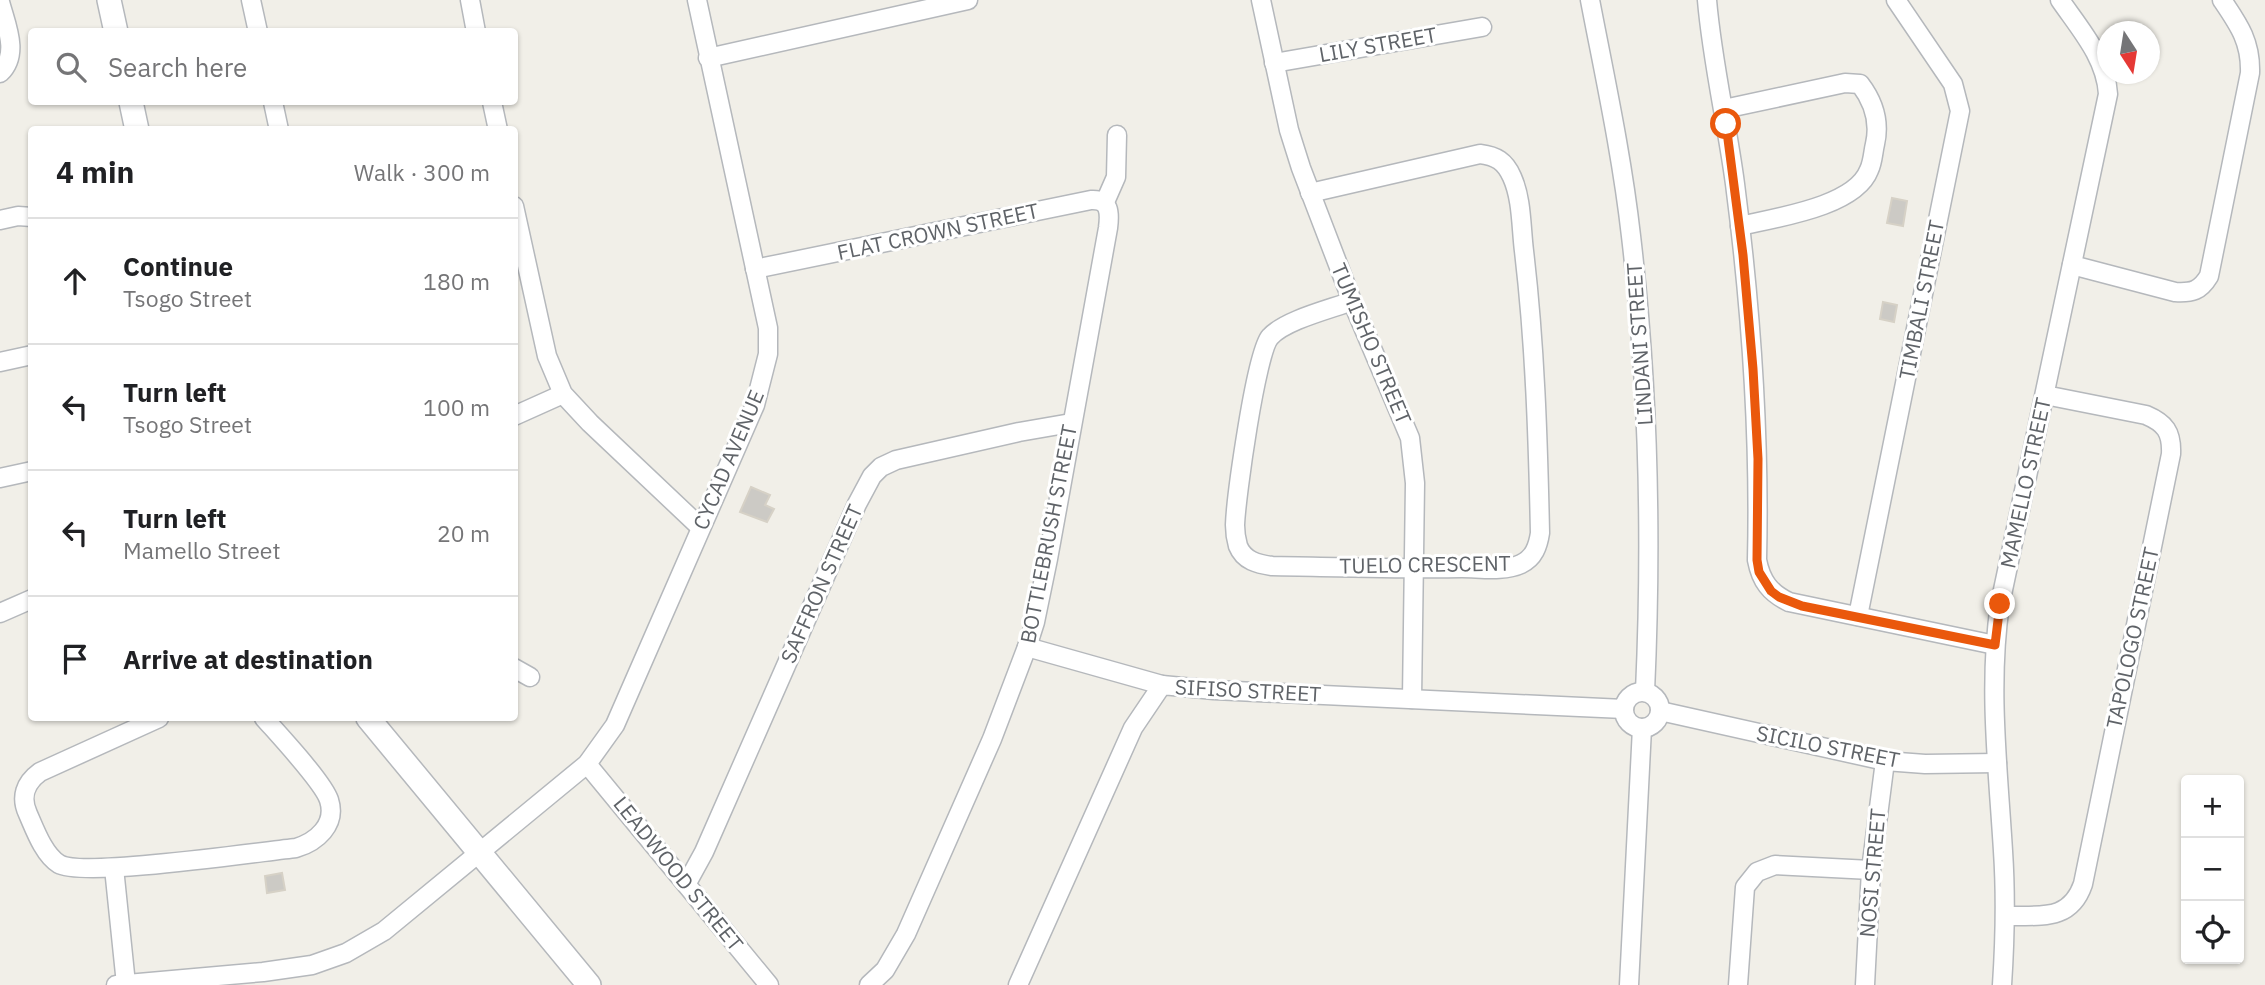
<!DOCTYPE html>
<meta charset="utf-8">
<style>
:root{--surface:#fff;--page:#f6f6f6;--text:#202124;--muted:#757577;--line:#e0e0e0}
body{margin:0;font-family:"IBM Plex Sans",sans-serif;background:var(--page);color:var(--text)}
.controls{position:absolute;right:21px;bottom:21px;display:grid;overflow:hidden;border-radius:7px;box-shadow:0 2px 5px #0004}
.controls button{width:63px;height:63px;display:grid;place-items:center;padding:0;border:0;border-bottom:2px solid var(--line);background:var(--surface);color:var(--text);font:35px sans-serif}
.compass{position:absolute;left:2097px;top:21px;width:63px;height:63px;border-radius:50%;background:var(--surface);box-shadow:0 2px 5px #0004;rotate:168deg}
.stop{position:absolute;width:21px;height:21px;margin:-16px;border:5px solid #ea580c;border-radius:50%;background:#fff}
.stop.end{background:#ea580c;border-color:#fff;box-shadow:0 2px 7px #0008}
.list{margin:0;padding:0;list-style:none}
h2{display:flex;justify-content:space-between;align-items:center;height:91px;margin:0;padding:0 28px;font-size:30px}
h2 small{font-size:23px;font-weight:400;color:var(--muted)}
.list li{display:grid;grid-template-columns:46px 1fr auto;gap:21px;align-items:center;box-sizing:border-box;height:126px;padding:0 28px;border-top:2px solid var(--line)}
.list b{display:block;font-size:26px;white-space:nowrap}
.list p{margin:0;font-size:23px;white-space:nowrap;color:var(--muted)}
.list em{font-size:23px;font-style:normal;color:var(--muted)}
.icon{flex:none;width:38px;height:38px;fill:none;stroke:currentColor;stroke-width:2;stroke-linecap:round;stroke-linejoin:round}
.map{position:relative;flex:none;width:2265px;height:985px;overflow:hidden}
.search{position:absolute;background:var(--surface);box-shadow:0 2px 5px #0004;left:28px;top:28px;width:490px;height:77px;display:flex;align-items:center;gap:18px;box-sizing:border-box;padding:0 24px;border-radius:7px;color:var(--muted);font-size:26px}
.panel{position:absolute;background:var(--surface);box-shadow:0 2px 5px #0004;left:28px;top:126px;width:490px;height:595px;border-radius:7px}
.map>svg:first-child{display:block}
.building{fill:#cccac5;stroke:#d6d1c6;stroke-width:2}
.lines{fill:none;stroke-linecap:round;stroke-linejoin:round}
.minor-casing{stroke:#b5b8bc;stroke-width:21}
.tertiary-casing{stroke:#b5b8bc;stroke-width:26}
.minor{stroke:#fff;stroke-width:18}
.tertiary{stroke:#fff;stroke-width:23}
.route{stroke:#ea580c;stroke-width:9}
.labels{text-anchor:middle;stroke-width:6;stroke-linejoin:round;paint-order:stroke}
.street-label{font-size:21px;fill:#5f6368;stroke:#fff}
</style>
<div class="map">
<svg width="2265" height="985" viewBox="0 0 2265 985">
<rect width="100%" height="100%" fill="#f1efe8"/>
<g class="building">
<path d="M1892,198L1907,201L1903,226L1887,223Z"/>
<path d="M1883,302L1897,305L1894,322L1880,319Z"/>
<path d="M751,487L770,495L765,505L774,509L767,522L740,512Z"/>
<path d="M282,873L285,890L267,893L265,876Z"/>
</g>
<g class="lines">
<defs>
<g id="minor">
<path d="M251,0L258,32"/>
<path d="M470,0L476,32"/>
<path d="M1261,0L1289,130L1301,168L1352,301L1410,438L1415,483L1412,699"/>
<path d="M1590,0C1605,78 1622,156 1631,236C1649,389 1652,538 1645,692"/>
<path d="M1707,0C1712,61 1727,123 1735,184C1751,308 1760,434 1757,560C1761,581 1770,593 1789,602L1995,645"/>
<path d="M0,2C6,25 20,54 0,73"/>
<path d="M708,58L968,0"/>
<path d="M1274,63L1482,27"/>
<path d="M273,102L279,130"/>
<path d="M492,102L498,130"/>
<path d="M1724,109L1845,83L1860,84C1873,101 1880,122 1875,144C1873,152 1873,162 1869,170C1855,207 1774,218 1740,226"/>
<path d="M1310,193L1480,154C1496,156 1505,161 1512,177C1522,199 1521,227 1524,251C1535,344 1538,439 1540,533C1538,546 1534,558 1521,564C1504,572 1480,568 1462,568C1399,569 1336,567 1272,566C1258,564 1244,561 1238,546C1236,539 1235,532 1235,525C1236,498 1256,352 1270,337C1285,320 1331,309 1352,301"/>
<path d="M1105,202L1116,177L1117,135"/>
<path d="M514,206L547,356L563,394L590,423L700,527"/>
<path d="M0,220L18,216L32,217"/>
<path d="M2072,265L2175,292C2192,293 2200,291 2209,276L2250,73C2251,42 2239,25 2222,0"/>
<path d="M755,269L1091,200C1110,199 1110,213 1108,228L1048,559L1035,622L1027,647L992,739L906,934L885,970L869,985"/>
<path d="M0,362L32,355"/>
<path d="M514,416L563,394"/>
<path d="M0,478L32,471"/>
<path d="M0,613L32,599"/>
<path d="M1858,616L1960,111L1953,84L1896,0"/>
<path d="M1027,647L1162,685"/>
<path d="M514,668L530,677"/>
<circle cx="1642" cy="710" r="18"/>
<path d="M1660,711L1885,761L1925,764L1997,763"/>
<path d="M159,718L40,772C25,783 20,797 28,814C35,830 44,855 59,864C83,878 258,852 296,848C316,842 337,825 329,800C323,782 279,735 264,718"/>
<path d="M587,764L769,985"/>
<path d="M114,868L126,984"/>
<path d="M687,883L704,852L857,504L872,476L881,467L896,460L1019,432L1071,423"/>
<path d="M2006,916C2040,915 2070,922 2083,884L2171,454C2172,432 2165,423 2146,415L2045,395"/>
<path d="M116,985L263,972L312,965L346,953L384,931L587,764L615,725L755,405L768,354V328L697,0"/>
<path d="M1018,985L1133,728L1162,685L1214,690L1624,709"/>
<path d="M1629,985L1642,728"/>
<path d="M1738,985L1745,887L1757,872L1775,865L1871,870"/>
<path d="M1865,985L1871,870L1885,761"/>
<path d="M2002,985C2005,940 2006,896 2003,851C1998,768 1988,686 2000,604L2108,94C2106,58 2080,29 2060,0"/>
</g>
<g id="tertiary">
<path d="M109,0L116,32"/>
<path d="M131,102L137,130"/>
<path d="M368,718L589,985"/>
</g>
</defs>
<use href="#minor" class="minor-casing"/>
<use href="#tertiary" class="tertiary-casing"/>
<use href="#minor" class="minor"/>
<use href="#tertiary" class="tertiary"/>
</g>
<g class="lines">
<path class="route" d="M1726,124L1743,255L1753,369L1758,459L1757,560L1759,572L1771,591L1779,597L1802,606L1995,645L2000,604"/>
</g>
<g class="labels">
<g class="street-label">
<text transform="translate(1378 45) rotate(-10)" y="7">LILY STREET</text>
<text transform="translate(938 232) rotate(-12)" y="7">FLAT CROWN STREET</text>
<text transform="translate(1922 300) rotate(-79)" y="7">TIMBALI STREET</text>
<text transform="translate(1371 344) rotate(67)" y="7">TUMISHO STREET</text>
<text transform="translate(1640 344) rotate(-94)" y="7">LINDANI STREET</text>
<text transform="translate(729 460) rotate(-67)" y="7">CYCAD AVENUE</text>
<text transform="translate(2026 483) rotate(-78)" y="7">MAMELLO STREET</text>
<text transform="translate(1049 534) rotate(-79)" y="7">BOTTLEBRUSH STREET</text>
<text transform="translate(1425 565) rotate(-1)" y="7">TUELO CRESCENT</text>
<text transform="translate(822 584) rotate(-66)" y="7">SAFFRON STREET</text>
<text transform="translate(2133 638) rotate(-78)" y="7">TAPOLOGO STREET</text>
<text transform="translate(1248 691) rotate(3)" y="7">SIFISO STREET</text>
<text transform="translate(1828 747) rotate(11)" y="7">SICILO STREET</text>
<text transform="translate(1873 873) rotate(-85)" y="7">NOSI STREET</text>
<text transform="translate(678 874) rotate(51)" y="7">LEADWOOD STREET</text>
</g>
</g>
</svg>
<div class="controls">
<button>+</button>
<button>−</button>
<button><svg class="icon" aria-label="locate" viewBox="0 0 24 24"><circle cx="12" cy="12" r="6"/><path d="M12 2v4M12 18v4M2 12h4M18 12h4"/></svg></button>
</div>
<svg class="compass" viewBox="-18 -18 36 36"><path d="M0-13l5 13h-10z" fill="#e53935"/><path d="M0 13l5-13h-10z" fill="#757577"/></svg>
<div class="stop" style="left:1726px;top:124px"></div>
<div class="stop end" style="left:2000px;top:604px"></div>
<div class="search"><svg class="icon" aria-label="search" viewBox="0 0 24 24"><circle cx="10" cy="10" r="6"/><path d="M15 15l6 6"/></svg>Search here</div>
<section class="panel">
<h2>4 min<small>Walk · 300 m</small></h2>
<ul class="list">
<li><svg class="icon" aria-label="ahead" viewBox="0 0 24 24"><path d="M12 20V5M6 11l6-6 6 6"/></svg><div><b>Continue</b><p>Tsogo Street</p></div><em>180 m</em></li>
<li><svg class="icon" aria-label="left" viewBox="0 0 24 24"><path d="M17 20v-9H6M10 6l-5 5 5 5"/></svg><div><b>Turn left</b><p>Tsogo Street</p></div><em>100 m</em></li>
<li><svg class="icon" aria-label="left" viewBox="0 0 24 24"><path d="M17 20v-9H6M10 6l-5 5 5 5"/></svg><div><b>Turn left</b><p>Mamello Street</p></div><em>20 m</em></li>
<li><svg class="icon" aria-label="arrive" viewBox="0 0 24 24"><path d="M6 21V4h12l-3 4 3 4H6"/></svg><div><b>Arrive at destination</b></div></li>
</ul>
</section>
</div>
